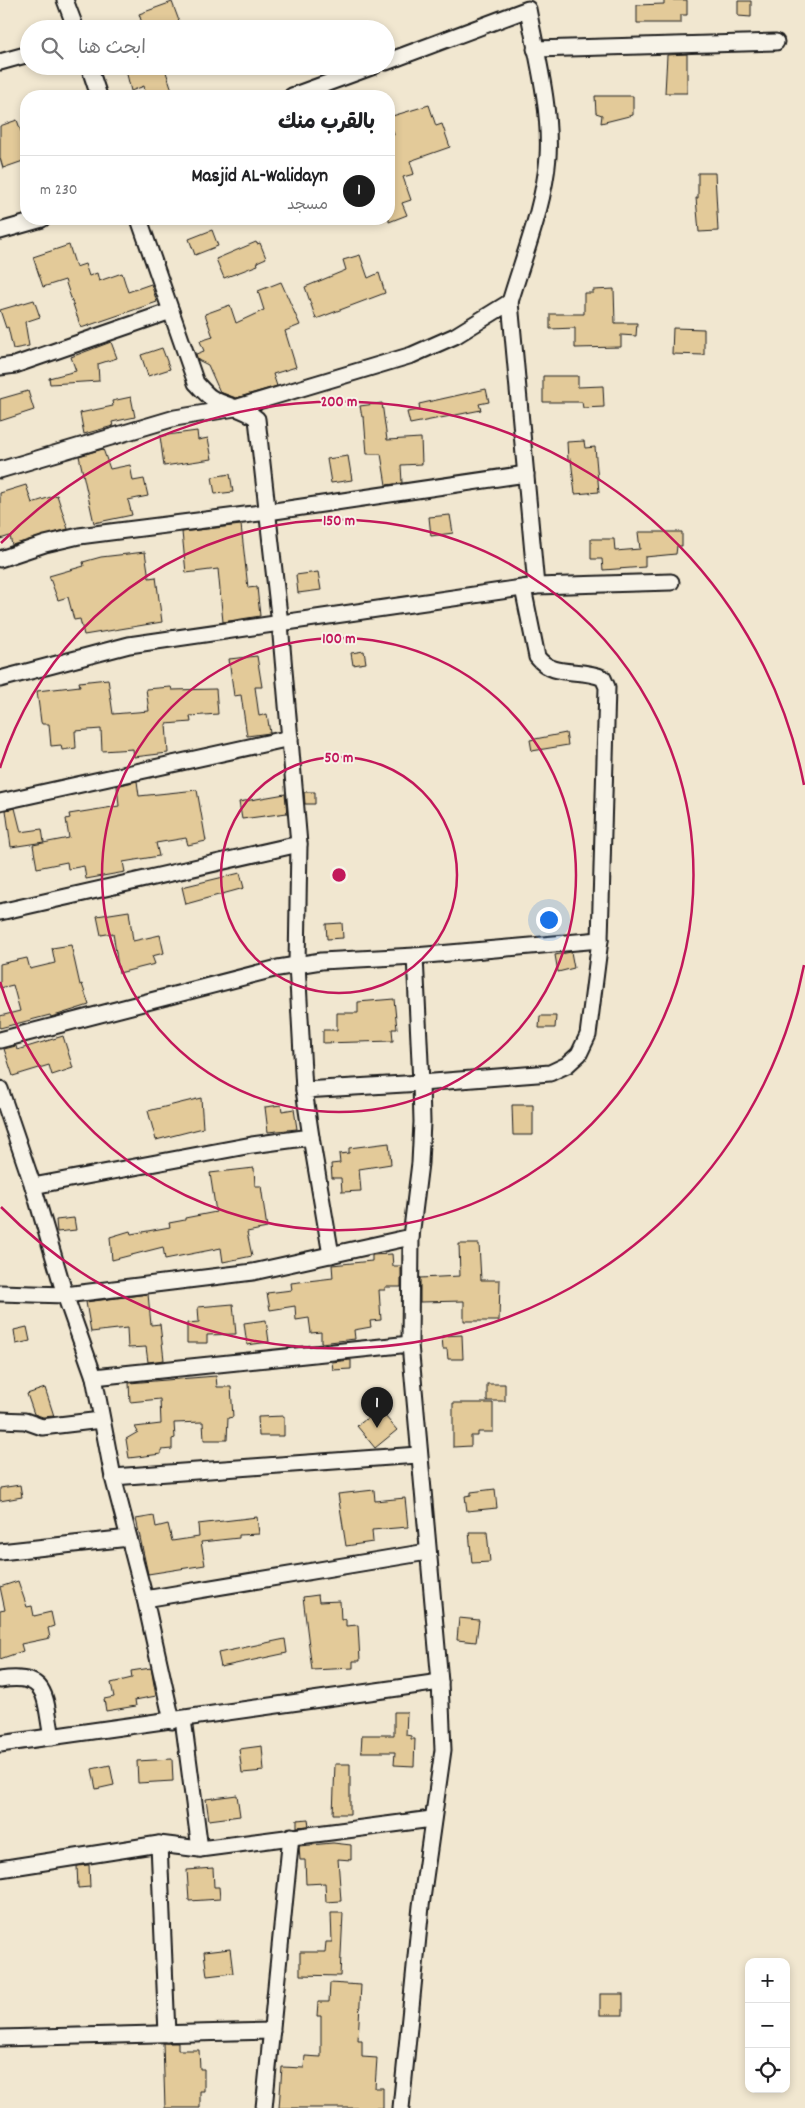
<!DOCTYPE html>
<html lang="ar">
<meta charset="utf-8">
<style>
:root{--surface:#fff;--page:#f6f6f6;--text:#202124;--muted:#757577;--line:#e0e0e0;--accent:#1c1c1c}
body{margin:0;font-family:Dekko,"Playpen Sans Arabic",sans-serif;background:var(--page);color:var(--text);direction:rtl}
.controls{position:absolute;right:15px;bottom:15px;display:grid;overflow:hidden;border-radius:10px;box-shadow:0 2px 8px #0003}
.controls button{width:45px;height:45px;display:grid;place-items:center;padding:0;border:0;border-bottom:1px solid var(--line);background:var(--surface);color:var(--text);font:25px sans-serif}
.you{position:absolute;left:548px;top:919px;width:18px;height:18px;margin:-12px;border:4px solid #fff;border-radius:50%;background:#1a73e8;box-shadow:0 0 0 8px #1a73e833}
.badge{display:grid;place-items:center;width:32px;height:32px;border-radius:50%;background:var(--accent);color:#fff;font-size:16px;font-weight:700}
.pin{position:absolute;translate:-50% -41px;filter:drop-shadow(0 1px 2px #0008)}
.pin::after{content:'';position:absolute;top:26px;width:18px;height:15px;background:inherit;clip-path:polygon(0 0,100% 0,50% 100%)}
.list{margin:0;padding:0;list-style:none}
h2{display:flex;justify-content:space-between;align-items:center;height:65px;margin:0;padding:0 20px;font-size:21px}
h2 small{font-size:16px;font-weight:400;color:var(--muted)}
.list li{display:grid;grid-template-columns:32px 1fr auto;gap:15px;align-items:center;box-sizing:border-box;height:70px;padding:0 20px;border-top:1px solid var(--line)}
.list b{display:block;font-size:19px;white-space:nowrap}
.list p{margin:0;font-size:16px;white-space:nowrap;color:var(--muted)}
.list em{font-size:16px;font-style:normal;color:var(--muted)}
.icon{flex:none;width:28px;height:28px;fill:none;stroke:currentColor;stroke-width:2;stroke-linecap:round;stroke-linejoin:round}
.map{position:relative;flex:none;width:805px;height:2108px;overflow:hidden;direction:ltr}
.search{position:absolute;background:var(--surface);box-shadow:0 2px 8px #0003;left:20px;top:20px;width:375px;height:55px;display:flex;align-items:center;gap:12px;box-sizing:border-box;padding:0 18px;border-radius:28px;color:var(--muted);font-size:19px}
.panel{position:absolute;background:var(--surface);box-shadow:0 2px 8px #0003;left:20px;top:90px;width:375px;height:135px;border-radius:20px;direction:rtl}
.map>svg:first-child{display:block}
.building{fill:#e3ca99;stroke:#1c1c1c}
.lines{fill:none;stroke-linecap:round;stroke-linejoin:round}
.minor-casing{stroke:#1c1c1c;stroke-width:19}
.minor{stroke:#f7f3e8;stroke-width:15}
.ring{fill:none;stroke:#c2185b;stroke-width:2.5}
.centre{fill:#c2185b;stroke:#f7f3e8;stroke-width:2.5}
.ring-label{font-size:15px;text-anchor:middle;font-weight:bold;fill:#c2185b;stroke:#f7f3e8;stroke-width:4;stroke-linejoin:round;paint-order:stroke}
</style>
<div class="map">
<svg width="805" height="2108" viewBox="0 0 805 2108">
<rect width="100%" height="100%" fill="#f1e7d0"/>
<filter id="ink" filterUnits="userSpaceOnUse"><feTurbulence type="fractalNoise" baseFrequency=".02" numOctaves="2"/><feDisplacementMap in="SourceGraphic" scale="10" xChannelSelector="R" yChannelSelector="G"/><feConvolveMatrix kernelMatrix="1 2 1 2 8 2 1 2 1" color-interpolation-filters="sRGB"/></filter>
<g filter="url(#ink)">
<g class="building">
<path d="M664,0H687V15H681V23H637V5L664,4Z"/>
<path d="M738,1H751V17L738,16Z"/>
<path d="M172,2L182,29H144L139,14Z"/>
<path d="M687,54V93H665L667,55Z"/>
<path d="M125,66H164L174,96H146L144,86L131,91Z"/>
<path d="M595,96H633V115L601,123L602,115L596,113Z"/>
<path d="M429,105L436,126L442,124L450,147L410,161L414,174L403,177L411,200L402,203L407,215L389,222V135H394L389,117Z"/>
<path d="M17,120L26,145V160L3,168L0,158V126Z"/>
<path d="M698,173H715L718,231L699,232L696,198H698Z"/>
<path d="M212,230L218,246L195,255L189,239Z"/>
<path d="M256,242L257,244L260,243L266,258L257,262L258,265L224,278L216,259Z"/>
<path d="M69,245L76,267L85,264L89,276L97,273L99,281L122,273L128,292L151,284L157,302L81,328L65,280L43,287L33,257Z"/>
<path d="M360,255L368,278L379,273L385,293L316,319L305,287L346,270L343,260Z"/>
<path d="M281,282L300,325L285,331L296,367L273,374L277,386L236,398L220,392L208,365L198,360L196,354L204,351L200,341L213,337L205,314L230,305L236,323L264,310L258,291Z"/>
<path d="M614,289L615,323H637L636,336L621,335V347L575,348V328L550,329V314H584V293H593V290Z"/>
<path d="M34,300L40,317L25,322L29,346L13,349L8,327L6,328L0,310Z"/>
<path d="M673,328L704,329V355L672,354Z"/>
<path d="M111,342L117,358L98,364L99,381L50,384L49,378L76,371L71,357Z"/>
<path d="M162,348L170,369L148,376L141,355Z"/>
<path d="M543,376H578V387L603,386L604,407L583,408L582,402H543Z"/>
<path d="M486,389L489,402L479,404L481,410L410,424L407,412L420,410L419,404Z"/>
<path d="M28,391L34,410L0,421V399Z"/>
<path d="M131,397L135,417L112,422L113,426L84,434L80,413L113,406L112,401Z"/>
<path d="M382,403L387,440L421,438L422,464L401,465L402,483L386,485L381,454H367L364,417H362L360,406Z"/>
<path d="M197,431L198,440L208,438L212,459L164,466L160,436Z"/>
<path d="M584,441L585,448L595,447L599,492L575,494L571,459L568,460L567,442Z"/>
<path d="M103,449L110,469L130,465L133,481L144,479L148,496L128,500L132,515L94,523L79,456Z"/>
<path d="M348,456L352,480L331,483L327,459Z"/>
<path d="M230,474L233,492L215,494L212,477Z"/>
<path d="M26,485L32,503L57,495L68,529L12,545L10,536L0,539V493Z"/>
<path d="M450,515L453,533L431,536L429,517Z"/>
<path d="M241,525L248,588L257,587L260,616L223,622L218,569L186,573L182,532Z"/>
<path d="M638,532H682V546H677L676,554L645,557V567L603,570L602,559H591V539H614L615,551L640,549Z"/>
<path d="M145,552L149,578L156,577L162,622L84,635L80,619L74,620L68,597L58,600L49,576L84,566L83,562L101,557Z"/>
<path d="M318,572L321,590L298,593L296,575Z"/>
<path d="M364,651L366,663L353,665L351,653Z"/>
<path d="M257,656L262,687H255L259,716L267,714L270,733L247,736L241,695L234,696L229,659Z"/>
<path d="M108,679L113,714L149,711L146,689L171,687L172,690L216,689L218,714L190,716L191,722L166,724L168,753L134,757L133,749L102,751L101,729L75,731L76,748L62,750L61,745L51,746L49,724H42L41,722L37,691L80,686L79,682Z"/>
<path d="M566,733L568,745L532,751L530,740Z"/>
<path d="M137,781L139,796L197,790L206,841L188,845L186,838L156,843L159,856L123,862L125,872L86,879L84,866L68,869L67,862L37,868L33,845L69,838L66,819L70,818L69,814L119,806L117,786Z"/>
<path d="M304,792H315V804H305Z"/>
<path d="M285,794L287,813L242,819L239,802Z"/>
<path d="M15,808L21,832L42,829L44,842L11,847L6,810Z"/>
<path d="M240,873L244,888L186,904L182,887Z"/>
<path d="M129,911L133,941L160,935L164,953L152,956L155,964L119,973L113,933L101,935L97,916Z"/>
<path d="M342,923L343,938L327,939L326,924Z"/>
<path d="M71,945L80,985L82,984L89,1005L51,1017L50,1015L0,1028V1016L20,1011L13,985L0,988V964L27,958L30,969L55,963L52,948Z"/>
<path d="M571,952L574,968L558,972L555,955Z"/>
<path d="M394,999L397,1029H392L393,1041L323,1043V1030H337V1013H358V1002Z"/>
<path d="M540,1016H556L555,1028H539Z"/>
<path d="M63,1036L73,1068L52,1075L49,1065L13,1076L4,1049L16,1046L17,1050Z"/>
<path d="M201,1098L203,1128L156,1140L148,1111Z"/>
<path d="M281,1105L282,1111L294,1109L297,1129L268,1132L265,1107Z"/>
<path d="M512,1105H533V1135H513Z"/>
<path d="M389,1143L391,1164L359,1169L361,1191L342,1192L341,1178H332L331,1164L340,1163L339,1154L349,1153V1148Z"/>
<path d="M254,1168L255,1186H261L267,1228L247,1232L252,1256L223,1262L221,1248L165,1259L163,1247L112,1260L110,1237L130,1231L131,1234L170,1227L169,1223L185,1220V1218L216,1212L210,1173Z"/>
<path d="M74,1218L76,1230L57,1232L56,1220Z"/>
<path d="M459,1244H479L481,1280H500L499,1321H464V1301L420,1302V1278L460,1276Z"/>
<path d="M392,1254L393,1266H401V1287H385V1290H379L381,1320L370,1321L371,1327L354,1330L355,1339L321,1343V1332L311,1333L309,1318L296,1320L295,1306L270,1310L267,1293L292,1290L291,1283L333,1278L332,1265L372,1261V1255Z"/>
<path d="M148,1294L151,1325L160,1324L164,1360L148,1362L146,1347L128,1348L127,1328L91,1332L86,1302Z"/>
<path d="M233,1304L236,1334L207,1335V1343H187V1323L199,1322L198,1307Z"/>
<path d="M266,1320L269,1342L247,1345L244,1323Z"/>
<path d="M27,1327L30,1341L16,1344L14,1330Z"/>
<path d="M462,1335L463,1359H448L447,1349H443L442,1336Z"/>
<path d="M351,1360V1369L333,1370L332,1362Z"/>
<path d="M216,1376L217,1387H231L233,1417L228,1418L227,1440H204L203,1422L174,1423L175,1438L172,1439V1449L161,1450V1454L129,1458L126,1439L138,1432L135,1427L161,1424L160,1399L130,1402L129,1383Z"/>
<rect x="487" y="1384" width="18" height="17"/>
<path d="M45,1388L54,1416L43,1417L34,1414L27,1394Z"/>
<path d="M453,1403H493V1432H478V1436H471V1446L453,1447Z"/>
<path d="M379,1409L397,1430L375,1448L357,1426Z"/>
<path d="M284,1416V1436H259L258,1417Z"/>
<path d="M20,1485L22,1497L0,1501V1488Z"/>
<path d="M495,1489L497,1508L467,1511L465,1496L471,1495V1492Z"/>
<path d="M374,1490L375,1501L405,1498L408,1527L372,1530L373,1542L346,1546L338,1494Z"/>
<path d="M154,1516L156,1527L168,1524L172,1541L199,1537L198,1524L257,1517L259,1534L239,1535V1538L201,1542L205,1565L148,1574L136,1519Z"/>
<path d="M469,1532H487L490,1562L472,1563Z"/>
<path d="M18,1581L27,1607L32,1606L34,1616L51,1612L54,1626L48,1628L50,1638L21,1644L23,1651L0,1659V1611L5,1610L0,1587Z"/>
<path d="M318,1595L319,1602L340,1601L341,1620L346,1619V1626L358,1625L360,1661H353V1668L312,1670L303,1597Z"/>
<path d="M459,1618L479,1620L476,1642L457,1640Z"/>
<path d="M285,1639L287,1653L221,1667L218,1653Z"/>
<path d="M151,1668L156,1696L135,1700L136,1706L106,1711L104,1699L114,1697L111,1683L132,1678L131,1671Z"/>
<path d="M394,1712H407L406,1735L411,1736V1739H415L414,1766L394,1765L395,1752H361L362,1735H394Z"/>
<path d="M262,1746L264,1771L242,1773L239,1749Z"/>
<path d="M172,1759L173,1781L138,1783L137,1761Z"/>
<path d="M335,1764H350V1814H333Z"/>
<path d="M110,1765L114,1785L96,1789L92,1769Z"/>
<path d="M237,1795L240,1816L209,1820L206,1799Z"/>
<path d="M308,1819L309,1826L297,1827V1820Z"/>
<path d="M333,1843L351,1845V1860L338,1859L341,1901L326,1902L325,1883L306,1884L305,1860H300L299,1846Z"/>
<path d="M89,1865L90,1887L78,1888L77,1866Z"/>
<path d="M213,1868L214,1887H219L220,1899L189,1901L187,1870Z"/>
<path d="M331,1913H343L340,1976L300,1975V1952H325L326,1942H332Z"/>
<path d="M230,1949L233,1973L207,1976L204,1952Z"/>
<path d="M330,1983L361,1985L358,2040H362V2057L377,2058L375,2088H383V2108H279L282,2067L304,2068L305,2056L321,2057V2016H317L318,2002H329Z"/>
<rect x="600" y="1994" width="23" height="21"/>
<path d="M163,2043H178V2050H199L200,2069H204V2091H200V2108H165Z"/>
</g>
<g class="lines">
<defs>
<g id="minor">
<path d="M65,0L76,29"/>
<path d="M535,49L776,42"/>
<path d="M0,62L29,54"/>
<path d="M386,62L528,9C537,57 551,108 548,157C544,206 524,255 510,302"/>
<path d="M89,66L99,96"/>
<path d="M292,96L374,66"/>
<path d="M139,219L196,383C200,387 205,393 210,397C225,407 244,407 257,419L280,624L299,844L297,964L304,1090"/>
<path d="M0,231L42,219"/>
<path d="M0,367L15,365L171,311"/>
<path d="M0,470L175,418L235,408L412,355L455,336L510,302L536,586L129,645L0,679"/>
<path d="M0,559L45,544L79,536L268,512L526,474"/>
<path d="M536,586L671,582"/>
<path d="M0,802L290,738"/>
<path d="M0,912L299,844"/>
<path d="M415,956L600,940"/>
<path d="M0,1040L278,968L321,961L415,956L421,1083L550,1073L567,1065L579,1054L588,1035L600,940L607,687L603,678C580,667 554,679 537,657L523,588"/>
<path d="M0,1089L33,1186L65,1295L94,1377L113,1477L145,1599L172,1721"/>
<path d="M311,1137L331,1255"/>
<path d="M33,1186L252,1145L311,1137L304,1090L421,1083L422,1122L420,1163L411,1237L410,1344L440,1682L443,1750L421,1906L401,2108"/>
<path d="M0,1293L65,1295L253,1272L411,1237"/>
<path d="M94,1377L410,1344"/>
<path d="M0,1420L25,1421L42,1427L101,1420"/>
<path d="M113,1477L418,1455"/>
<path d="M0,1552L129,1538"/>
<path d="M145,1599L427,1552"/>
<path d="M0,1680C50,1672 44,1698 52,1737"/>
<path d="M183,1719L200,1849"/>
<path d="M0,1744L440,1682"/>
<path d="M159,1844L167,2034"/>
<path d="M0,1869L159,1844L200,1849L432,1819"/>
<path d="M0,2038L272,2031"/>
<path d="M264,2108L291,1836"/>
</g>
</defs>
<use href="#minor" class="minor-casing"/>
<use href="#minor" class="minor"/>
</g>
</g>
<g class="ring">
<circle cx="339" cy="875" r="118"/>
<circle cx="339" cy="875" r="237"/>
<path d="M0 768A355 355 0 1 1 0 982"/>
<path d="M804 965A474 474 0 0 1 1 1207M1 543A474 474 0 0 1 804 785"/>
</g>
<circle cx="339" cy="875" r="8" class="centre"/>
<g class="ring-label">
<text x="339" y="406">200 m</text>
<text x="339" y="525">150 m</text>
<text x="339" y="643">100 m</text>
<text x="339" y="762">50 m</text>
</g>
</svg>
<div class="controls">
<button>+</button>
<button>−</button>
<button><svg class="icon" aria-label="locate" viewBox="0 0 24 24"><circle cx="12" cy="12" r="6"/><path d="M12 2v4M12 18v4M2 12h4M18 12h4"/></svg></button>
</div>
<div class="you"></div>
<div class="pin badge" style="left:377px;top:1428px">1</div>
<div class="search"><svg class="icon" aria-label="search" viewBox="0 0 24 24"><circle cx="10" cy="10" r="6"/><path d="M15 15l6 6"/></svg>ابحث هنا</div>
<section class="panel">
<h2>بالقرب منك<small></small></h2>
<ul class="list">
<li><span class="badge">1</span><div><b>Masjid AL-Walidayn</b><p>مسجد</p></div><em>230 m</em></li>
</ul>
</section>
</div>
